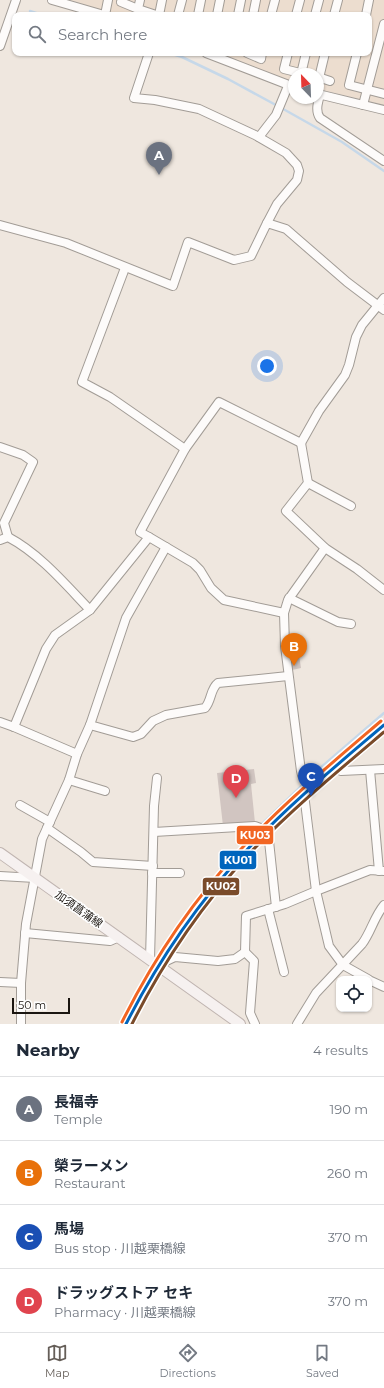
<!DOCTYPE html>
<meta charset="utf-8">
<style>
:root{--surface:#fff;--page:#f6f6f7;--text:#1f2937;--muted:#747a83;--line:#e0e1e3;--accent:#655e58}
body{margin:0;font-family:Montserrat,"Noto Sans JP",sans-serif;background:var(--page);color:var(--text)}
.controls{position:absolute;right:12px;bottom:12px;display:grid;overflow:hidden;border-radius:8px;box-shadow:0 1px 3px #0004}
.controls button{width:36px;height:36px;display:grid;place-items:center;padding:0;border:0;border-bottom:1px solid var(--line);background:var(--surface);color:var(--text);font:20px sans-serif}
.compass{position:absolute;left:288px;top:68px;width:36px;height:36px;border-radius:50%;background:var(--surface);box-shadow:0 1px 3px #0004;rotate:337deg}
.scale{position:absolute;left:12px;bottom:10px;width:58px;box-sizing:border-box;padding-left:4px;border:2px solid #1a1510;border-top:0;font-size:11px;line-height:14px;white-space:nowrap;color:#1a1510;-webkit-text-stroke:3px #fff;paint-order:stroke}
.you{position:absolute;left:267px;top:366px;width:14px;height:14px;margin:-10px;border:3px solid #fff;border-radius:50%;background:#1a73e8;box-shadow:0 0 0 6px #1a73e833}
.badge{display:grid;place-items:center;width:26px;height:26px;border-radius:50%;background:var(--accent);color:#fff;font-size:13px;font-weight:700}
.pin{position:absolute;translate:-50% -33px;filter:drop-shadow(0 1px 2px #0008)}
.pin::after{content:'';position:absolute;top:21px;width:14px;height:12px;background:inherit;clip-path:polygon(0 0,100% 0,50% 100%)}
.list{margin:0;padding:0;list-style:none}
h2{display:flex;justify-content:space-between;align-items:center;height:52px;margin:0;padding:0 16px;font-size:17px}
h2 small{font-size:13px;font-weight:400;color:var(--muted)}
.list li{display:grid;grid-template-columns:26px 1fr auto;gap:12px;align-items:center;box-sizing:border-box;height:64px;padding:0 16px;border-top:1px solid var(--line)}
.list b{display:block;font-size:15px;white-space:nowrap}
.list p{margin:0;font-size:13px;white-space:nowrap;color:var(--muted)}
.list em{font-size:13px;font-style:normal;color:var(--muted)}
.icon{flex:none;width:22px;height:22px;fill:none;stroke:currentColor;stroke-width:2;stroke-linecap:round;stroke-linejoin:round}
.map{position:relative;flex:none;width:384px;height:1024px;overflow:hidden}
.search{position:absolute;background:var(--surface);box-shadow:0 1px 3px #0004;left:12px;right:12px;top:12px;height:44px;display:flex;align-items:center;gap:10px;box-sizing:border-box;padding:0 14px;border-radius:8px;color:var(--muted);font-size:15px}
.sheet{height:308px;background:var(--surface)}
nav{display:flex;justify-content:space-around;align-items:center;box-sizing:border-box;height:56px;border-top:1px solid var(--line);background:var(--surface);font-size:11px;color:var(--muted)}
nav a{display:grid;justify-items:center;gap:2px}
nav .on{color:var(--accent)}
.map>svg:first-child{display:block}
.built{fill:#ecddcf}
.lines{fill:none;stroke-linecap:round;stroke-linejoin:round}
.stream{stroke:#c6d8e9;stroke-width:2.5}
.building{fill:#d1c5c1}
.minor-casing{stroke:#a29c96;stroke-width:10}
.major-casing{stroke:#c0b5b1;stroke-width:12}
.minor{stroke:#fdfbfa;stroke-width:8}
.major{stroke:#f6f1f0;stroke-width:10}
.bus-1-casing{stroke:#fff;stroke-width:6}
.bus-2-casing{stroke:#fff;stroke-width:6}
.bus-3-casing{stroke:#fff;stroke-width:6}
.bus-1{stroke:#0065bd;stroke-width:3}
.bus-2{stroke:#7a4b2a;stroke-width:3}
.bus-3{stroke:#f26522;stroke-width:3}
.labels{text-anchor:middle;stroke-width:3.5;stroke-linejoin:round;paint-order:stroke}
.street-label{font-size:11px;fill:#1a1510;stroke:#fff}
.line-badge{stroke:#fff;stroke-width:1.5}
.badge-label{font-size:11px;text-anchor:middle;font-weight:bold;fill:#fff}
</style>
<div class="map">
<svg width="384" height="1024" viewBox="0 0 384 1024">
<rect width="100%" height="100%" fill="#efe7df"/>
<path class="built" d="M69,0H384V105L318,89V74H294V82L272,75L218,53H369V15H118Z"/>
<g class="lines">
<g class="stream">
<path d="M30,11L42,15"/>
<path d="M169,53L182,57L228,79L285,110L342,142L384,171"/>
<path d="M261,825L319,769L384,713"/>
<path d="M188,913L213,879L257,829"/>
</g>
</g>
<g class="building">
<path d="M299,655L301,668L292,670L289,657Z"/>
<path d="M254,769L256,783L251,784L255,823L223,826L217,773Z"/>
</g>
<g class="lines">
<defs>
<g id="minor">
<path d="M52,0L104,15"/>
<path d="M140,0L138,9L156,15"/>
<path d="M121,2L138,9"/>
<path d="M105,15L108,0"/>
<path d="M159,15L162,0"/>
<path d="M178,15L182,0"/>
<path d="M198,15L201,0"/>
<path d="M217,15L220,0"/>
<path d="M238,15L241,0"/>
<path d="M253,15L256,0"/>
<path d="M271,15L275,0"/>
<path d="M296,15L300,0"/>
<path d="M315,15L319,0"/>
<path d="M334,15L338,0"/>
<path d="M366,15L369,0"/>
<path d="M0,46L16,0"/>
<path d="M149,53L134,98L155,100L199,109L255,135L286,153L297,165L299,171L297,180L277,204L267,223"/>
<path d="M206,53L294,87"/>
<path d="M247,53L261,59L262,53"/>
<path d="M288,53L284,69L304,74"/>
<path d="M357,53L349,85L384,94"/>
<path d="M301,74L306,53"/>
<path d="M318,77L330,81"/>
<path d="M318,82L325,53"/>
<path d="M318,94L384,110"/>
<path d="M320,95C318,102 315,111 320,118L384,161"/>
<path d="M363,105L384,24"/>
<path d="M259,137L276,115L288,86"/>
<path d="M0,225L66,243L173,286L188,242L234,260L251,256L267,223L286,229L347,282L384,310"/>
<path d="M125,268L82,382L110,397L185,449"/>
<path d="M301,443L308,483L286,511L325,548L357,569L384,590"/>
<path d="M0,447L23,455L33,462L4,523L8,537"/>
<path d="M308,483L351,506"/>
<path d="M149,537L193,563L200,570L211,588L224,600L284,613"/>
<path d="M0,540L8,537C40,554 65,584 90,610"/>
<path d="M289,598L338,622L351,624"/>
<path d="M0,722L14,727L77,754"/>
<path d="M90,725L126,618L166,547"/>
<path d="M14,727L46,649L55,635L90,610L149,537L140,532L185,449L219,402L301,443L319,411L345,375L349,365L356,337L362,325L384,298"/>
<path d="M334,767L341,771L384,769"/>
<path d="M370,770L379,871"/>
<path d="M69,780L105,791"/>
<path d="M312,787L302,775L301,771L285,646L284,613L288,600L325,548"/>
<path d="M301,796L305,802L316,891L329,946L343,965L368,979"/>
<path d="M20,805L50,822"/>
<path d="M47,828L81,852L93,862L153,866"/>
<path d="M154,832L255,826L266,830L269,841L276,907"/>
<path d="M152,873H180"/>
<path d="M0,876L35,878"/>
<path d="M268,909L284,972"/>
<path d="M25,933L110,941L119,937"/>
<path d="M245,952L254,961L250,1013L255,1024"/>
<path d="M150,959L154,806L157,778"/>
<path d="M158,965L175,957L218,961L235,959L245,952L246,916L285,904L316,891L370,870L384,871"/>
<path d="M369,980L384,987"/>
<path d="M0,982L21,983"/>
<path d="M21,1024V983L26,924L42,839L69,780L77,754L90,725L133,737L141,734L153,721L166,715L205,708C212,700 210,689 218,683L288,676"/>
<path d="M297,1024L316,993L362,944C371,932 374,917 384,905"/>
</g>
<g id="major">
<path d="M0,853L240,1024"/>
<path d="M126,1024C160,953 210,885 266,830C303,793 344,759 384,725"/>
</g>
</defs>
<use href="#minor" class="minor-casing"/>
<use href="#major" class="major-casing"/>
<use href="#minor" class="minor"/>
<use href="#major" class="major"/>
<defs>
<path id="bus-1" d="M126,1024C158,961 197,904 245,852C287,806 336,766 384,725"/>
<path id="bus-2" d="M132,1024C163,962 202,905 249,854C291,810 338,771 384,732"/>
<path id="bus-3" d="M122,1022C154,958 193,900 242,848C285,802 333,762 381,721"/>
</defs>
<use href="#bus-1" class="bus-1-casing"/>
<use href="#bus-2" class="bus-2-casing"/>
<use href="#bus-3" class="bus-3-casing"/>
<use href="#bus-1" class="bus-1"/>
<use href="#bus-2" class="bus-2"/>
<use href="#bus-3" class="bus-3"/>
</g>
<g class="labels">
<g class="street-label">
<text transform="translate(79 909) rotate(35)" y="4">加須菖蒲線</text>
</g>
</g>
<g class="line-badge">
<rect x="236" y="825" width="38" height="20" rx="4" fill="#f26522"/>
<rect x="219" y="850" width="38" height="20" rx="4" fill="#0065bd"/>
<rect x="202" y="877" width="38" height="19" rx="4" fill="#7a4b2a"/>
</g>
<g class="badge-label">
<text x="255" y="839">KU03</text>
<text x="238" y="864">KU01</text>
<text x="221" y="890">KU02</text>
</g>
</svg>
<div class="controls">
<button><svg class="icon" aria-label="locate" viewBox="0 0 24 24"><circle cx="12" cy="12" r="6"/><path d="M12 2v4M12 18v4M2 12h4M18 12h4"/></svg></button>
</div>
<svg class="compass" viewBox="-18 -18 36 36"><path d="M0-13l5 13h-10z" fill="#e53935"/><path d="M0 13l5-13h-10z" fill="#747a83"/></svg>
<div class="scale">50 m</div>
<div class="you"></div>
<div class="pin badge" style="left:159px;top:175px;background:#6b7280">A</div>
<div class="pin badge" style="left:294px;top:666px;background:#e8710a">B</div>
<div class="pin badge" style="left:311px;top:796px;background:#1a4fb4">C</div>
<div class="pin badge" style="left:236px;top:798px;background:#e0444e">D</div>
<div class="search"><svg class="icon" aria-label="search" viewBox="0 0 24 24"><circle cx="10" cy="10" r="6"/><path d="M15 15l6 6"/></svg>Search here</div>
</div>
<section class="sheet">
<h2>Nearby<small>4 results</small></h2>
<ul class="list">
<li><span class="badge" style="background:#6b7280">A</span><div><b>長福寺</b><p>Temple</p></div><em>190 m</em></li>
<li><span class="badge" style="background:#e8710a">B</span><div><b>榮ラーメン</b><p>Restaurant</p></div><em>260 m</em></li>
<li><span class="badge" style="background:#1a4fb4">C</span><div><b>馬場</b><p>Bus stop · 川越栗橋線</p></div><em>370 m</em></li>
<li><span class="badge" style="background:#e0444e">D</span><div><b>ドラッグストア セキ</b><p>Pharmacy · 川越栗橋線</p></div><em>370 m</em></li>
</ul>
</section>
<nav>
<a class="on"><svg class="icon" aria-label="map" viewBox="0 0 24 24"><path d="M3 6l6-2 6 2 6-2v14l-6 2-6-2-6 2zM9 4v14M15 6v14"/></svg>Map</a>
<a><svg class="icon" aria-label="directions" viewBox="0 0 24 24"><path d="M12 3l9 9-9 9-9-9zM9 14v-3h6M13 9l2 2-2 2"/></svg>Directions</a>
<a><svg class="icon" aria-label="saved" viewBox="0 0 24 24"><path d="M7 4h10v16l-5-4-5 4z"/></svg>Saved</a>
</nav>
